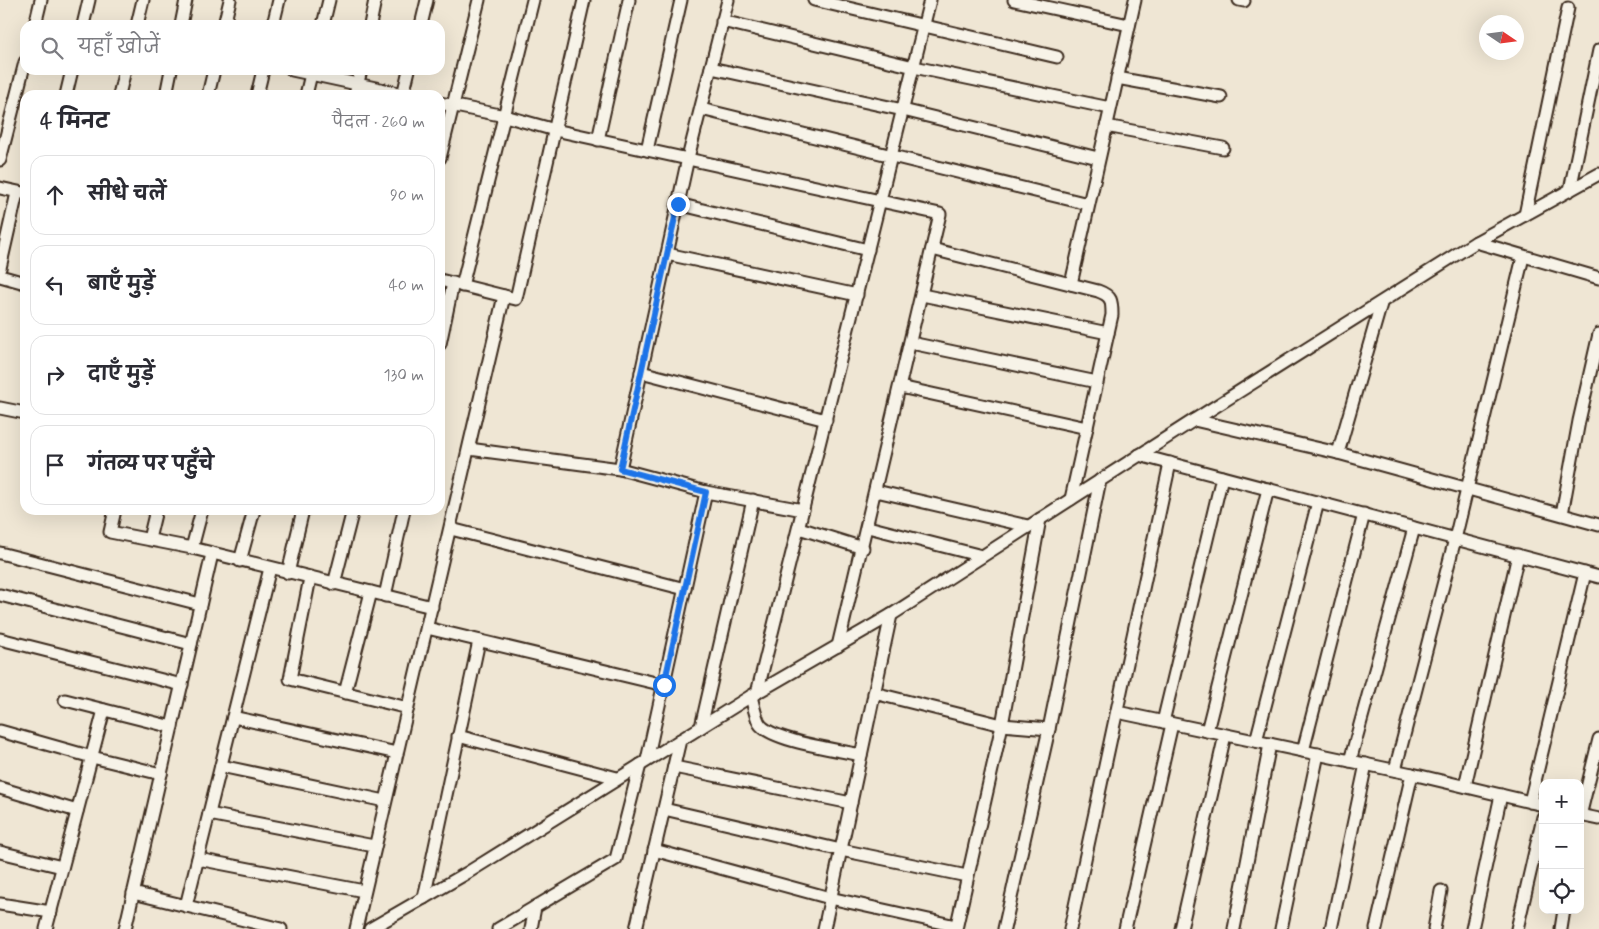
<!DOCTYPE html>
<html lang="hi">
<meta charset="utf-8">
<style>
:root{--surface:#fff;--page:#f7f7f7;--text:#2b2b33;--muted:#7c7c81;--line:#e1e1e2}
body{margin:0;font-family:Mynerve,"Playpen Sans Deva",sans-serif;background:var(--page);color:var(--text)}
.controls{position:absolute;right:15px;bottom:15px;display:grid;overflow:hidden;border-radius:10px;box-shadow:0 5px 20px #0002}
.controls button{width:45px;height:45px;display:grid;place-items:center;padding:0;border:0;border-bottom:1px solid var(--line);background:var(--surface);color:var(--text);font:25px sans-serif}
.compass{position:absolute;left:1479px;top:15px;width:45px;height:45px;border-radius:50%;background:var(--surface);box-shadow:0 5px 20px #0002;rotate:103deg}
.stop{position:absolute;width:15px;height:15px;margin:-11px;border:4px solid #1a73e8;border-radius:50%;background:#fff}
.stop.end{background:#1a73e8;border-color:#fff;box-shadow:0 1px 5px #0008}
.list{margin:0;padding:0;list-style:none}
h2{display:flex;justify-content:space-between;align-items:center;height:65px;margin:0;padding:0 20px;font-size:21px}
h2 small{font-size:16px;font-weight:400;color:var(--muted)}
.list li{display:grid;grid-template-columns:32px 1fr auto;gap:15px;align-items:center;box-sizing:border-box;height:80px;margin:0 10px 10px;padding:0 10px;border:1px solid var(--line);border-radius:15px}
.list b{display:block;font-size:19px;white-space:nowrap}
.list em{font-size:16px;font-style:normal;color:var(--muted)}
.icon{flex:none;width:28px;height:28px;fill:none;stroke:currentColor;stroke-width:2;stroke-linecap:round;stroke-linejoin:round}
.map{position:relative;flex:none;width:1599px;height:929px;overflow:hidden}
.search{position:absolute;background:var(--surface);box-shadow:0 5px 20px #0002;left:20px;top:20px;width:425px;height:55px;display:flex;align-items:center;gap:12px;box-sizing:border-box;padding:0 18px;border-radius:15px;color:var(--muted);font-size:19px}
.panel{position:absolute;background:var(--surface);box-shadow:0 5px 20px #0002;left:20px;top:90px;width:425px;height:425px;border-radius:15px}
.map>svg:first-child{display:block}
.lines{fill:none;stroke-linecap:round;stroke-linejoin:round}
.street-casing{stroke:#3b2a1e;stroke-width:15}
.street{stroke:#f7f3e8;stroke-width:11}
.route{stroke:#1a73e8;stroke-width:6}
</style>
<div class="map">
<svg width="1599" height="929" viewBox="0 0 1599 929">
<rect width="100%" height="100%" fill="#efe6d4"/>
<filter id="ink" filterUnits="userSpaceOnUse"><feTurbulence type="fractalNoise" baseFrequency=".02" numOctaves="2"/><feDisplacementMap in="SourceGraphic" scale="10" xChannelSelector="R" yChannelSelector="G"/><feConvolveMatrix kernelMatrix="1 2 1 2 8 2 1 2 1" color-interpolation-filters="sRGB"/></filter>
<g filter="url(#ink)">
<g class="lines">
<defs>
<g id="street">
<path d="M814,0L1057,57"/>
<path d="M1014,0L1129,25"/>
<path d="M1239,0L1244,1"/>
<path d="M722,21L914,67L1110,108"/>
<path d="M35,25L41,0"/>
<path d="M83,25L89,0"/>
<path d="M137,25L143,0"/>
<path d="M181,25L186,0"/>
<path d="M224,25L230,0"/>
<path d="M273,25L279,0"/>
<path d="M323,25L329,0"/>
<path d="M370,25L375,0"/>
<path d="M421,25L427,0"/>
<path d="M711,68L903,110L1098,158"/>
<path d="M292,70L408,95"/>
<path d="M1117,78L1221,97"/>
<path d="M66,95L72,70"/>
<path d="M119,95L125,70"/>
<path d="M166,95L171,70"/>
<path d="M208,95L214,70"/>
<path d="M257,95L263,70"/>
<path d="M306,95L312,70"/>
<path d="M355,95L361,70"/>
<path d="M403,95L409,70"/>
<path d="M440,103L505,116L555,130L940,214L838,646"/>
<path d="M701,109L1088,204"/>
<path d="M1106,126L1223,148"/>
<path d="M598,140L629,0"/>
<path d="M647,150L681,0"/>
<path d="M440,158L479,0"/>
<path d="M0,160L25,62"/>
<path d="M0,188L23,193"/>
<path d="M1570,190L1599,50"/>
<path d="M678,204L868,250"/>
<path d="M1525,215L1568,8"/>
<path d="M1476,242L1599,278"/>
<path d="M932,249L1098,291C1112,296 1112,301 1112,315L1071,499"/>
<path d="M667,254L857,295"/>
<path d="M0,268L17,193"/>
<path d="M0,276L25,283"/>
<path d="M440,280L516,299L584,0"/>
<path d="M1071,284L1135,0"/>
<path d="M462,286L533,0"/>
<path d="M922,295L1108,333"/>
<path d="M911,343L1097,382"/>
<path d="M440,344L453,283"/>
<path d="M641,372L826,420"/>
<path d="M900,387L1087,428"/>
<path d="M0,408L25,413"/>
<path d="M1194,420L1338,453L1599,525"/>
<path d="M469,449L620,469L706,492L803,510"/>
<path d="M1338,453L1381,304"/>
<path d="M1139,455L1599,577"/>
<path d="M620,469L688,158L728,0"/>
<path d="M876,491L1028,526"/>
<path d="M115,510L110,532L192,548L432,607"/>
<path d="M1562,514L1579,421L1599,334"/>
<path d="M868,527L982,556"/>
<path d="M799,528L863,548"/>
<path d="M451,529L685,589"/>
<path d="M149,539L156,510"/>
<path d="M192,548L202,510"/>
<path d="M0,553L200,604"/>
<path d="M240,561L254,510"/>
<path d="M288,573L303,510"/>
<path d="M310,578L290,679L408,708"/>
<path d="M334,584L353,510"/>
<path d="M0,595L191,644"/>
<path d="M385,596L404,510"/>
<path d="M427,628L664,685"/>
<path d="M0,639L182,685"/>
<path d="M345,693L371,592"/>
<path d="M757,693L930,0"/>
<path d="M874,693L1002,725L1049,729"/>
<path d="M751,696C753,704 755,715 759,723C769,741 840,750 861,755"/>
<path d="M65,700L172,727"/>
<path d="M1117,712L1412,774L1543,805"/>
<path d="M233,717L397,753"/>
<path d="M1163,722L1222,477"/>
<path d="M701,727L753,500"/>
<path d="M0,731L92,757L161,774"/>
<path d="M1207,731L1268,489"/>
<path d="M458,736L617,778"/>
<path d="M1256,741L1318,502"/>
<path d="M1303,751L1364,514"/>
<path d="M647,760L706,492"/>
<path d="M1350,761L1414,528"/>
<path d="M221,766L385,801"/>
<path d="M674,767L851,803"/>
<path d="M1395,770L1455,539L1523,257"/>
<path d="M1465,786L1518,555"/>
<path d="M0,788L77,811"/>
<path d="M1530,802L1585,573"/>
<path d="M664,809L841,850L967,876"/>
<path d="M209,814L374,846"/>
<path d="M1580,815L1599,819"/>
<path d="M1580,816L1599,739"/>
<path d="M654,850L830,898L956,926"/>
<path d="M0,852L62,867"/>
<path d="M198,859L364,891"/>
<path d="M133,893L281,929"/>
<path d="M424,898L479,641"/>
<path d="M0,904L51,912"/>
<path d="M186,906L270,568"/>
<path d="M46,929L104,710"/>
<path d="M125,929L212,554"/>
<path d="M356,929L504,296"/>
<path d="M370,929L467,873L751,696L891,615L1194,420L1476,242L1599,174"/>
<path d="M498,929L616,859L640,765"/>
<path d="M531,929L535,907"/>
<path d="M636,929L680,740"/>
<path d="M824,929L891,615"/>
<path d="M956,929L1002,725L1040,519"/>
<path d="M1004,929L1049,729L1100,480"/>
<path d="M1070,929L1170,463"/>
<path d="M1125,929L1172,724"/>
<path d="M1181,929L1225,735"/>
<path d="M1234,929L1270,744"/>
<path d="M1281,929L1318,754"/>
<path d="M1331,929L1366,764"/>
<path d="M1376,929L1412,774"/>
<path d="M1434,929L1441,891"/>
<path d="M1472,929L1501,795"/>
<path d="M1517,929L1543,817"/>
<path d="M1561,929L1564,910"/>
</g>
</defs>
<use href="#street" class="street-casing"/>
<use href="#street" class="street"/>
</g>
</g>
<g class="lines" filter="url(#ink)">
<path class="route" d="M664,685L706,492L620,469L678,204"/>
</g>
</svg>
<div class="controls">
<button>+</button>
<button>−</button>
<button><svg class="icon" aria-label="locate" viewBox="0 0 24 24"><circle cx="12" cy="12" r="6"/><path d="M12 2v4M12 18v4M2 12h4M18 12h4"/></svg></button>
</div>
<svg class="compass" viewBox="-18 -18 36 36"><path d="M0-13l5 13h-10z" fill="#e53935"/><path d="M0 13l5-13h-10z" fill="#7c7c81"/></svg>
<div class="stop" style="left:664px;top:685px"></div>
<div class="stop end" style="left:678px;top:204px"></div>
<div class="search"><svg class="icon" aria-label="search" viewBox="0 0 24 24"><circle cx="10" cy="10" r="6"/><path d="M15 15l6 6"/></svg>यहाँ खोजें</div>
<section class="panel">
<h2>4 मिनट<small>पैदल · 260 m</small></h2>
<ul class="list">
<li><svg class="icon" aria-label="ahead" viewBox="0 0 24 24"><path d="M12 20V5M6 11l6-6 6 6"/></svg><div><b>सीधे चलें</b></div><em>90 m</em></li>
<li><svg class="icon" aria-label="left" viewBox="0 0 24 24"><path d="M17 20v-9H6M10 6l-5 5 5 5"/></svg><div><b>बाएँ मुड़ें</b></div><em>40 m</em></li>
<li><svg class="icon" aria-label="right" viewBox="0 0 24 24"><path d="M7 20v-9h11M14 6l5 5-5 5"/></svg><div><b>दाएँ मुड़ें</b></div><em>130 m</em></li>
<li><svg class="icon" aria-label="arrive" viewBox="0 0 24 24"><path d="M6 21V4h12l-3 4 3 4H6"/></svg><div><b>गंतव्य पर पहुँचे</b></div></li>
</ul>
</section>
</div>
